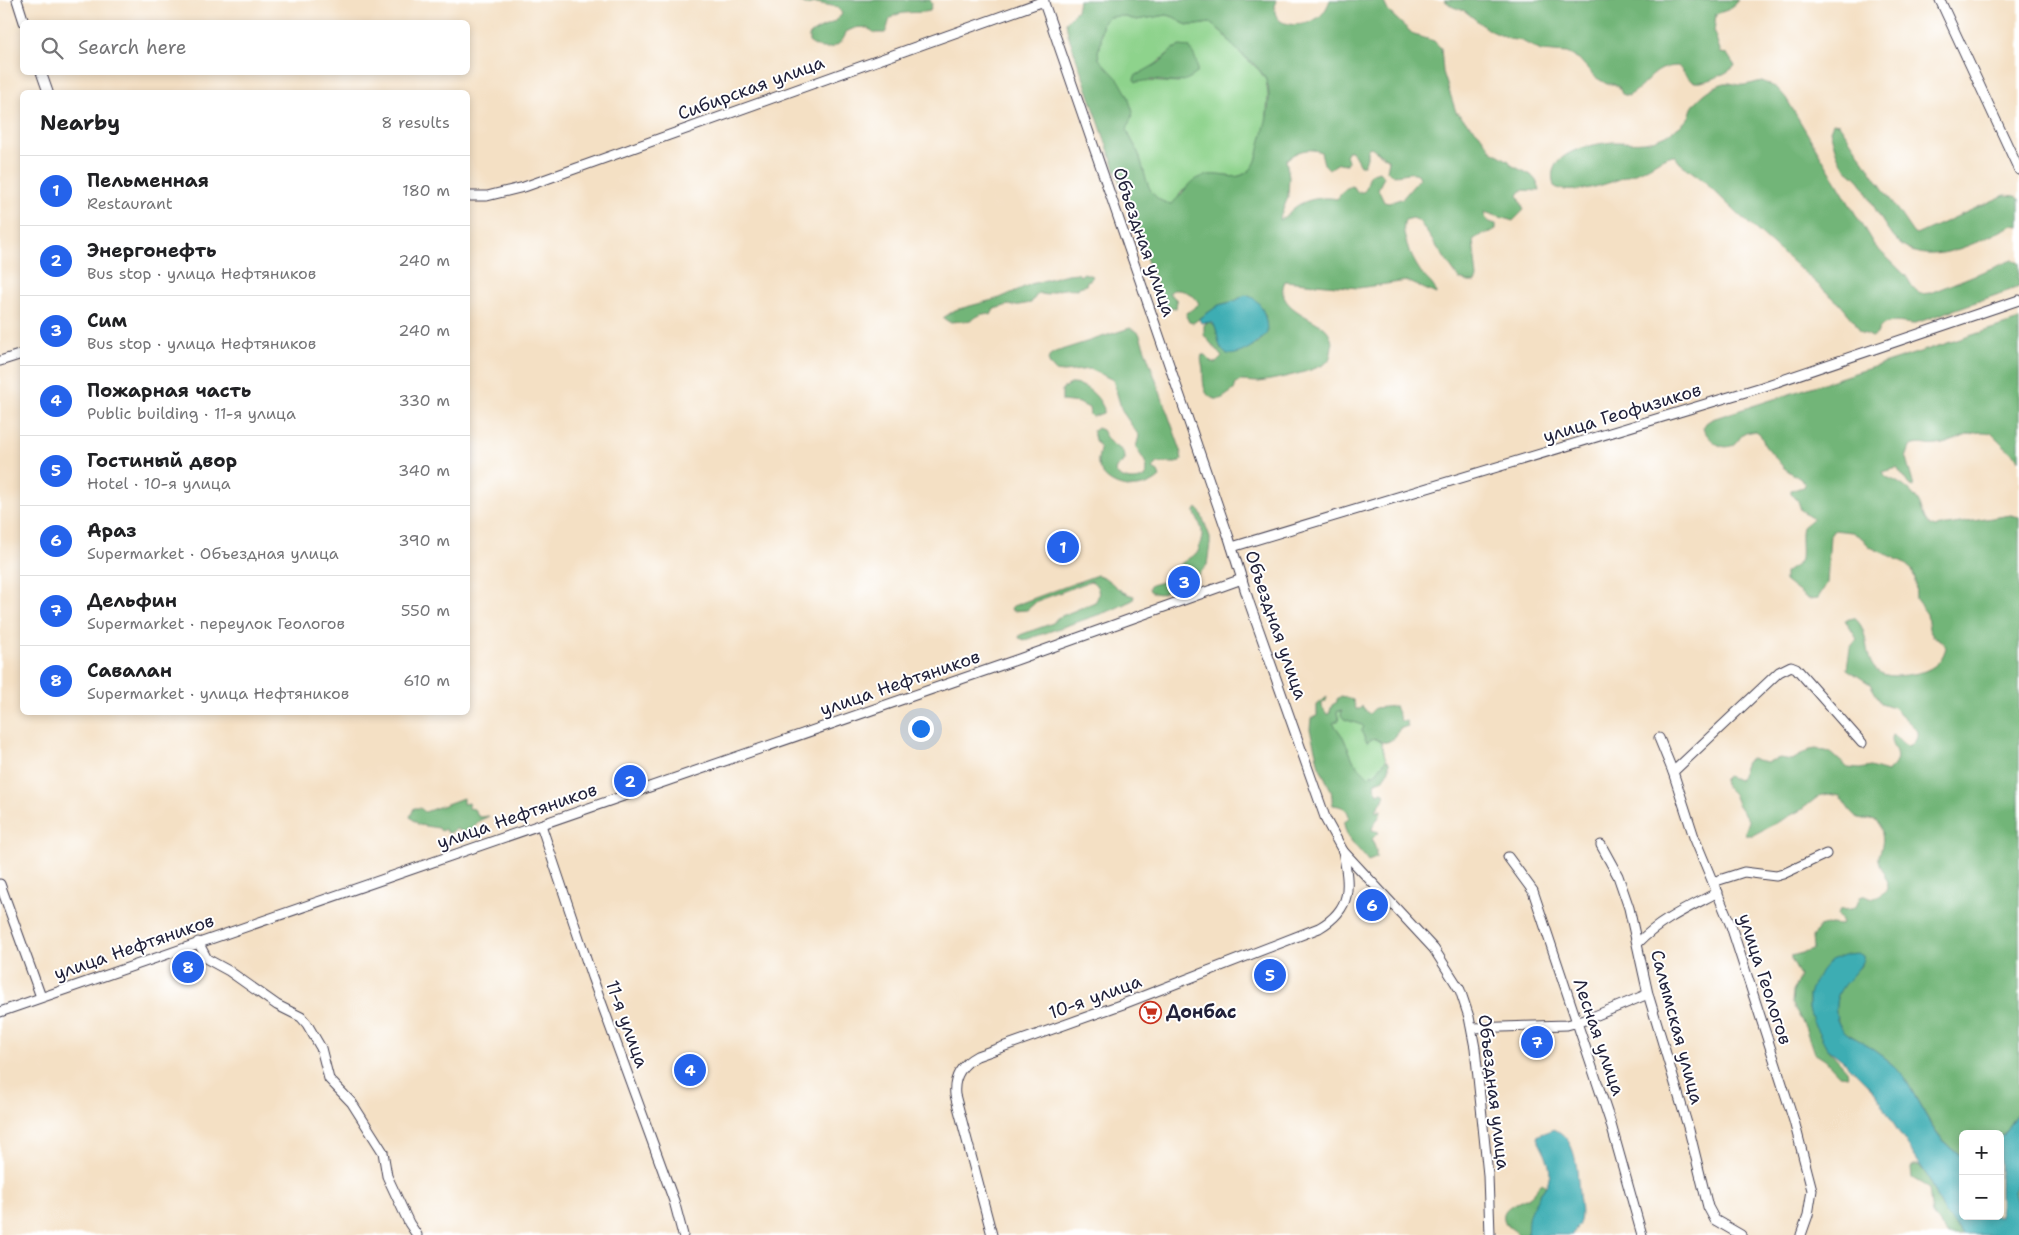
<!DOCTYPE html>
<meta charset="utf-8">
<style>
:root{--surface:#fff;--page:#f2f2f2;--text:#202124;--muted:#757577;--line:#e0e0e0;--accent:#2563eb}
body{margin:0;font-family:"Shantell Sans",sans-serif;background:var(--page);color:var(--text)}
.controls{position:absolute;right:15px;bottom:15px;display:grid;overflow:hidden;border-radius:8px;box-shadow:0 2px 8px #0003}
.controls button{width:45px;height:45px;display:grid;place-items:center;padding:0;border:0;border-bottom:1px solid var(--line);background:var(--surface);color:var(--text);font:25px sans-serif}
.you{position:absolute;left:920px;top:728px;width:18px;height:18px;margin:-12px;border:4px solid #fff;border-radius:50%;background:#1a73e8;box-shadow:0 0 0 8px #1a73e833}
.badge{display:grid;place-items:center;width:32px;height:32px;border-radius:50%;background:var(--accent);color:#fff;font-size:16px;font-weight:700}
.pin{position:absolute;translate:-50% -50%;border:2px solid #fff;box-shadow:0 1px 5px #0006}
.list{margin:0;padding:0;list-style:none}
h2{display:flex;justify-content:space-between;align-items:center;height:65px;margin:0;padding:0 20px;font-size:21px}
h2 small{font-size:16px;font-weight:400;color:var(--muted)}
.list li{display:grid;grid-template-columns:32px 1fr auto;gap:15px;align-items:center;box-sizing:border-box;height:70px;padding:0 20px;border-top:1px solid var(--line)}
.list b{display:block;font-size:19px;white-space:nowrap}
.list p{margin:0;font-size:16px;white-space:nowrap;color:var(--muted)}
.list em{font-size:16px;font-style:normal;color:var(--muted)}
.icon{flex:none;width:28px;height:28px;fill:none;stroke:currentColor;stroke-width:2;stroke-linecap:round;stroke-linejoin:round}
.map{position:relative;flex:none;width:2019px;height:1235px;overflow:hidden}
.search{position:absolute;background:var(--surface);box-shadow:0 2px 8px #0003;left:20px;top:20px;width:450px;height:55px;display:flex;align-items:center;gap:12px;box-sizing:border-box;padding:0 18px;border-radius:8px;color:var(--muted);font-size:19px}
.panel{position:absolute;background:var(--surface);box-shadow:0 2px 8px #0003;left:20px;top:90px;width:450px;height:625px;border-radius:8px}
.map>svg:first-child{display:block}
.green{fill:#8ed38c;stroke:#587a64;fill-rule:evenodd}
.forest{fill:#72b578;stroke:#4a6c5a;fill-rule:evenodd}
.water{fill:#3cadb3;stroke:#2f6877}
.lines{fill:none;stroke-linecap:round;stroke-linejoin:round}
.minor-casing{stroke:#423e50;stroke-width:11}
.minor{stroke:#fff;stroke-width:9}
.labels{text-anchor:middle;stroke-width:4;stroke-linejoin:round;paint-order:stroke}
.street-label{font-size:18px;fill:#22223b;stroke:#fff}
.poi-label{font-size:18px;font-weight:bold;fill:#22223b;stroke:#fff;text-anchor:start}
</style>
<div class="map">
<svg width="2019" height="1235" viewBox="0 0 2019 1235">
<rect width="100%" height="100%" fill="#fff"/>
<filter id="ink" filterUnits="userSpaceOnUse"><feTurbulence type="fractalNoise" baseFrequency=".02" numOctaves="2"/><feDisplacementMap in="SourceGraphic" scale="10" xChannelSelector="R" yChannelSelector="G"/><feConvolveMatrix kernelMatrix="1 2 1 2 8 2 1 2 1" color-interpolation-filters="sRGB"/></filter>
<filter id="wash" filterUnits="userSpaceOnUse"><feTurbulence type="fractalNoise" baseFrequency=".0096" numOctaves="4" result="noise"/><feDisplacementMap in="SourceGraphic" scale="20" xChannelSelector="R" yChannelSelector="G"/><feGaussianBlur stdDeviation="1.12" result="paint"/><feColorMatrix in="noise" values="0 0 0 0 0 0 0 0 0 0 0 0 0 0 0 0 0 1.4 0 .05"/><feComposite in="paint" operator="in"/></filter>
<g filter="url(#wash)">
<rect width="100%" height="100%" fill="#f4e0c4"/>
<g class="green">
<path d="M1167,15C1175,17 1176,18 1181,22C1189,28 1201,24 1210,23L1223,33L1236,49L1259,70L1266,80L1268,95L1266,128L1255,165L1247,173L1237,177L1209,175L1181,192L1177,200L1171,204C1145,200 1146,174 1139,155C1136,146 1130,139 1127,130L1129,121L1107,68L1099,59L1098,51L1101,43V32L1103,22L1109,17L1122,16L1136,20ZM1180,46L1179,83L1145,81L1139,74C1158,67 1164,53 1180,46Z"/>
<path d="M1338,711L1343,712L1344,719L1362,725L1374,738L1381,742L1386,760L1376,773L1368,777L1354,762L1343,737L1333,723L1339,720L1337,713Z"/>
</g>
<g class="forest">
<path d="M798,0H930L932,4L930,11C920,14 898,10 891,18C888,21 888,29 885,33H875C865,25 857,26 846,32C842,49 822,53 809,42V36C819,26 834,26 842,14L838,7L816,3L805,5Z"/>
<path d="M1079,0H1276C1275,3 1274,9 1275,12C1278,29 1305,26 1316,19C1323,15 1327,8 1330,0H1383L1388,11L1414,35L1434,41L1441,48L1443,72L1456,112L1479,133L1492,151L1509,161L1511,165L1531,175L1538,183L1540,191L1522,190L1518,195L1524,210L1513,221L1484,212C1485,220 1488,222 1496,224V229C1489,234 1480,234 1473,240L1477,278L1475,282H1469L1459,279L1419,221L1413,218L1405,220C1399,234 1414,263 1423,275C1428,281 1436,286 1436,294L1407,281L1358,288L1285,281C1273,306 1311,317 1325,328C1330,333 1332,339 1332,346C1331,352 1331,359 1326,363C1316,371 1273,380 1259,382C1253,382 1247,381 1240,381L1236,384L1234,390L1221,399C1203,401 1203,384 1203,371C1203,365 1200,361 1202,355H1205L1212,362L1216,363L1222,357L1204,335V325L1209,322L1215,325L1221,349C1250,349 1269,349 1265,314L1241,297L1235,301L1219,305L1193,323L1189,322L1186,316L1187,313L1199,304C1195,294 1183,289 1173,290L1169,293L1177,300L1176,308H1167L1148,263L1068,34L1066,22L1077,10ZM1167,15C1175,17 1176,18 1181,22C1190,28 1201,24 1210,23C1214,26 1219,29 1222,32C1228,37 1231,45 1237,50C1247,59 1260,67 1266,80C1273,97 1266,122 1261,140C1258,151 1258,166 1246,173C1235,181 1221,173 1209,175C1188,178 1185,194 1171,204C1146,200 1146,174 1139,155C1136,146 1130,139 1127,130L1133,112L1127,94L1119,80L1099,59L1098,51L1101,43V32L1103,22L1109,17L1122,16L1136,20ZM1371,147L1389,160L1387,171L1390,174C1400,177 1409,170 1418,174L1420,178L1403,198L1389,203L1384,202L1378,189L1384,177L1379,171L1370,174L1366,189L1363,192H1357L1355,188L1351,186L1345,189L1337,199C1324,196 1305,199 1294,208C1288,213 1286,217 1279,220L1288,197L1289,176L1286,160C1296,151 1308,147 1321,152L1324,164L1329,169L1339,163L1346,164L1348,162L1346,154L1347,151H1352L1360,165H1364L1367,158V149Z"/>
<path d="M1444,0H1738L1730,9L1716,14L1714,32L1721,53L1727,54L1735,66C1728,73 1706,84 1695,82C1689,81 1682,70 1678,66C1651,66 1648,86 1628,96L1622,94L1619,87L1613,84H1607L1595,77L1579,59L1567,53L1541,51L1522,41L1509,39L1487,29L1465,11L1453,7Z"/>
<path d="M1180,46L1189,47C1195,56 1198,62 1197,73C1180,87 1171,81 1152,80C1146,80 1141,82 1136,82L1134,80L1135,76L1160,62L1173,49Z"/>
<path d="M1762,81L1777,88L1786,98L1874,245L1906,276L1912,286L1920,294L1930,293L2012,260L2019,263V287L1913,324C1899,323 1882,317 1877,334L1871,337L1860,331L1855,322L1840,304L1737,213L1703,180L1680,163L1674,155C1663,156 1655,164 1646,168C1627,177 1572,200 1554,186C1543,153 1590,144 1614,142C1625,142 1635,143 1645,142C1651,141 1658,138 1663,136C1672,132 1682,126 1688,118C1691,115 1690,112 1692,108C1697,98 1714,85 1725,83C1731,82 1735,85 1740,85C1745,86 1756,82 1762,81Z"/>
<path d="M1833,123L1839,124L1913,233L1916,235L2005,195L2016,196L2019,199V226L2013,225C1983,239 1929,271 1899,243C1884,228 1874,206 1864,188C1857,175 1852,176 1844,166C1836,157 1833,141 1830,130Z"/>
<path d="M1078,273L1080,276L1084,273L1092,276L1090,280L1087,281L1086,285L1079,287L1078,289C1067,288 1055,289 1046,295L1038,293L1031,303L1013,306L1009,305L994,309L991,315C981,310 976,320 966,321C960,321 955,322 949,322L943,318L955,310L1000,298L1031,284L1067,274Z"/>
<path d="M2019,320V460L1991,433C1971,428 1956,443 1937,445C1927,447 1920,441 1910,447L1906,458L1914,487L1909,485L1897,468L1883,472L1886,477C1898,481 1911,490 1918,501C1924,511 1922,523 1935,527L2011,515L2019,517V1110L2000,1139V1134H1963V1156C1938,1146 1917,1097 1902,1074C1890,1061 1875,1051 1860,1041C1854,1037 1849,1035 1844,1031C1839,1026 1837,1020 1836,1013C1833,992 1847,979 1862,965L1831,960L1814,983L1809,996V1009L1827,1048L1847,1070L1848,1076L1839,1075L1825,1060L1814,1053L1805,1027L1792,1003L1793,991L1800,976L1791,959V956L1810,951L1813,949L1812,937L1819,927L1830,924L1841,925L1842,921L1838,915L1840,910L1851,909L1857,905L1860,897L1866,895C1871,898 1875,899 1881,895C1896,884 1882,874 1879,860C1878,855 1881,851 1882,845C1884,837 1881,829 1879,822C1873,818 1870,820 1863,819C1852,818 1846,804 1840,796L1828,794L1819,796L1801,810L1753,835H1746L1745,832L1749,821L1737,804L1733,794L1724,785L1723,780L1727,776L1739,780L1746,762L1751,759L1767,762L1780,758L1792,760L1810,750L1816,749L1830,752L1848,768L1860,769L1870,767L1887,772C1909,755 1886,747 1892,735C1899,738 1902,744 1909,747C1916,742 1919,736 1916,729L1893,707L1881,703L1870,684L1847,669L1850,648L1857,639L1845,620L1854,618C1876,633 1855,677 1897,676C1906,675 1919,674 1927,670C1937,666 1944,657 1946,647L1941,641L1932,635L1929,629L1927,614L1916,599L1915,579L1912,570L1903,562L1870,547L1862,538L1852,532L1833,530L1830,535L1827,583L1818,598L1808,599L1785,581V573C1790,569 1795,567 1799,563C1804,558 1799,536 1802,527L1813,518L1801,510L1798,501L1791,493V490L1804,487L1805,484L1802,480L1784,468L1765,445L1760,434L1756,431C1752,432 1747,432 1744,434C1740,436 1739,440 1736,443C1723,454 1708,439 1703,428L1706,423L1712,419Z"/>
<path d="M1130,328L1139,333L1180,448L1182,460L1176,463H1156L1153,469L1158,472L1160,477C1142,494 1105,490 1098,464C1097,458 1100,454 1100,448L1095,440L1093,431L1097,428L1102,430C1104,433 1106,438 1109,441C1116,449 1126,448 1125,460L1116,468L1115,472C1123,481 1135,482 1145,477C1151,464 1141,458 1136,447L1139,436L1122,411L1113,380L1090,369L1064,372L1055,371L1050,365L1048,360L1050,355L1055,352Z"/>
<path d="M1071,384C1086,384 1098,395 1104,409L1103,413L1092,417L1090,415L1089,408L1079,403L1062,401V389Z"/>
<path d="M1197,508L1200,511L1210,537V544L1207,565L1195,578C1189,580 1186,577 1179,580C1168,585 1167,600 1150,591L1149,588L1151,585L1162,582L1167,573L1198,552C1200,544 1204,535 1201,527C1199,521 1195,517 1195,511Z"/>
<path d="M1097,575C1109,576 1117,593 1134,596L1133,600L1112,610L1025,640L1019,638L1020,635L1053,623L1057,618L1095,602C1101,595 1099,585 1091,581L1037,601L1027,610L1012,611L1011,608L1013,606Z"/>
<path d="M1341,696L1353,700L1356,709H1360L1362,706L1369,714L1375,708L1395,706L1401,721H1406L1408,726L1399,729C1398,735 1390,744 1382,742C1379,741 1377,739 1374,738L1367,742L1361,731L1364,727L1362,725L1344,719L1341,715L1342,711H1338L1337,713L1339,720L1333,723L1343,737L1354,762L1368,776L1376,773L1386,760L1389,762V770L1382,780L1375,782L1374,786L1378,794L1382,792L1385,794L1383,800L1376,810V812L1381,810C1381,818 1373,822 1372,830L1379,832L1372,839L1376,850V858L1368,861C1360,849 1345,839 1344,823L1349,817C1348,808 1341,806 1333,805L1331,790L1319,766L1310,729L1311,718L1317,716V705L1327,697L1326,701L1322,703V707L1327,714H1329L1332,705L1337,702V699Z"/>
<path d="M463,798V804L468,803L469,808L474,809L479,817L489,816C486,818 481,819 478,822C467,833 476,837 456,829L450,833L446,832L445,829L441,831L438,828L419,825L410,817L414,808H420L425,812Z"/>
<path d="M1914,1165H1919L1928,1177L1943,1212L1954,1223L1962,1235H1948L1932,1215L1929,1188L1912,1178L1911,1167Z"/>
<path d="M2019,1175V1217L2014,1192Z"/>
<path d="M1542,1183L1546,1186L1540,1194L1527,1235H1519C1515,1230 1507,1227 1505,1222C1498,1206 1520,1203 1529,1197C1535,1193 1537,1187 1542,1183Z"/>
</g>
<g class="water">
<path d="M1245,295C1262,298 1267,318 1267,333C1260,342 1229,366 1221,348C1216,339 1219,329 1212,322L1201,323L1199,319L1219,305L1235,301Z"/>
<path d="M1858,953L1863,956C1866,969 1836,983 1836,1005C1835,1012 1836,1021 1841,1027C1847,1036 1858,1039 1866,1045C1879,1054 1892,1063 1902,1074C1917,1097 1937,1146 1963,1156V1216H2000V1139L2019,1110V1175L2014,1192L2019,1217V1235H1962L1954,1223L1943,1212L1928,1177L1891,1120L1877,1094L1846,1063L1827,1048L1813,1022L1809,1009V996L1811,989L1821,971L1831,960L1847,954Z"/>
<path d="M1554,1129C1578,1139 1577,1172 1579,1194C1580,1203 1582,1213 1580,1221C1579,1226 1574,1230 1573,1235H1527C1528,1227 1527,1219 1530,1212C1533,1204 1539,1196 1544,1189C1557,1171 1545,1155 1537,1138L1538,1135Z"/>
</g>
</g>
<g filter="url(#ink)">
<g class="lines">
<defs>
<g id="minor">
<path d="M17,0L24,22"/>
<path d="M1043,0L1229,538L1249,602L1326,820L1343,851L1434,949L1460,990L1469,1017L1475,1048L1488,1175L1490,1235"/>
<path d="M1940,0L2019,170"/>
<path d="M41,72L48,92"/>
<path d="M468,196H487L524,187L1044,1"/>
<path d="M0,361L22,354"/>
<path d="M1232,547L1762,387L2019,300"/>
<path d="M1659,738L1673,772L1694,837L1731,926L1794,1121L1812,1190L1808,1215L1801,1235"/>
<path d="M1673,772L1779,672L1791,666L1796,668L1862,743"/>
<path d="M541,825L592,977L674,1201L683,1235"/>
<path d="M1601,845L1618,876L1629,908L1648,994L1689,1130L1708,1207L1715,1220L1741,1235"/>
<path d="M1508,857L1533,891L1610,1121L1642,1235"/>
<path d="M1713,882L1744,872L1776,876L1783,874L1826,854"/>
<path d="M0,884L41,997"/>
<path d="M198,942L207,959L229,971L277,1005L301,1017L307,1024L321,1048L329,1079L352,1103L383,1152L387,1176L409,1223L417,1235"/>
<path d="M1638,943C1660,920 1690,907 1718,892"/>
<path d="M0,1012L1019,659L1242,579"/>
<path d="M1472,1028L1567,1025L1585,1020L1648,994"/>
<path d="M992,1235L955,1095C953,1077 962,1064 977,1056L1123,1004L1319,928C1354,908 1349,885 1343,851"/>
</g>
</defs>
<use href="#minor" class="minor-casing"/>
<use href="#minor" class="minor"/>
</g>
</g>
<defs>
<symbol id="supermarket-ring" viewBox="-11 -11 22 22"><circle r="9.5" fill="#fff" stroke="#c8321e" stroke-width="1.5"/><path d="M-6-5.5h2.5l.6 2H6L4.5 2H-2.5L-4.4-4H-6ZM-1.5 3.2a1.3 1.3 0 1 0 .1 0ZM3 3.2a1.3 1.3 0 1 0 .1 0Z" fill="#c8321e"/></symbol>
</defs>
<g fill-rule="evenodd">
<use href="#supermarket-ring" x="1138" y="1000" width="25" height="25"/>
</g>
<g class="labels">
<g class="street-label">
<text transform="translate(751 88) rotate(-20)" y="6">Сибирская улица</text>
<text transform="translate(1144 242) rotate(71)" y="6">Объездная улица</text>
<text transform="translate(1622 413) rotate(-17)" y="6">улица Геофизиков</text>
<text transform="translate(1276 625) rotate(71)" y="6">Объездная улица</text>
<text transform="translate(900 683) rotate(-19)" y="6">улица Нефтяников</text>
<text transform="translate(517 816) rotate(-19)" y="6">улица Нефтяников</text>
<text transform="translate(134 947) rotate(-19)" y="6">улица Нефтяников</text>
<text transform="translate(1765 979) rotate(72)" y="6">улица Геологов</text>
<text transform="translate(1095 997) rotate(-20)" y="6">10-я улица</text>
<text transform="translate(627 1024) rotate(70)" y="6">11-я улица</text>
<text transform="translate(1677 1027) rotate(75)" y="6">Салымская улица</text>
<text transform="translate(1599 1037) rotate(71)" y="6">Лесная улица</text>
<text transform="translate(1494 1092) rotate(83)" y="6">Объездная улица</text>
</g>
<g class="poi-label">
<text x="1166" y="1018">Донбас</text>
</g>
</g>
</svg>
<div class="controls">
<button>+</button>
<button>−</button>
</div>
<div class="you"></div>
<div class="pin badge" style="left:1063px;top:547px">1</div>
<div class="pin badge" style="left:630px;top:781px">2</div>
<div class="pin badge" style="left:1184px;top:582px">3</div>
<div class="pin badge" style="left:690px;top:1070px">4</div>
<div class="pin badge" style="left:1270px;top:975px">5</div>
<div class="pin badge" style="left:1372px;top:905px">6</div>
<div class="pin badge" style="left:1537px;top:1042px">7</div>
<div class="pin badge" style="left:188px;top:967px">8</div>
<div class="search"><svg class="icon" aria-label="search" viewBox="0 0 24 24"><circle cx="10" cy="10" r="6"/><path d="M15 15l6 6"/></svg>Search here</div>
<section class="panel">
<h2>Nearby<small>8 results</small></h2>
<ul class="list">
<li><span class="badge">1</span><div><b>Пельменная</b><p>Restaurant</p></div><em>180 m</em></li>
<li><span class="badge">2</span><div><b>Энергонефть</b><p>Bus stop · улица Нефтяников</p></div><em>240 m</em></li>
<li><span class="badge">3</span><div><b>Сим</b><p>Bus stop · улица Нефтяников</p></div><em>240 m</em></li>
<li><span class="badge">4</span><div><b>Пожарная часть</b><p>Public building · 11-я улица</p></div><em>330 m</em></li>
<li><span class="badge">5</span><div><b>Гостиный двор</b><p>Hotel · 10-я улица</p></div><em>340 m</em></li>
<li><span class="badge">6</span><div><b>Араз</b><p>Supermarket · Объездная улица</p></div><em>390 m</em></li>
<li><span class="badge">7</span><div><b>Дельфин</b><p>Supermarket · переулок Геологов</p></div><em>550 m</em></li>
<li><span class="badge">8</span><div><b>Савалан</b><p>Supermarket · улица Нефтяников</p></div><em>610 m</em></li>
</ul>
</section>
</div>
